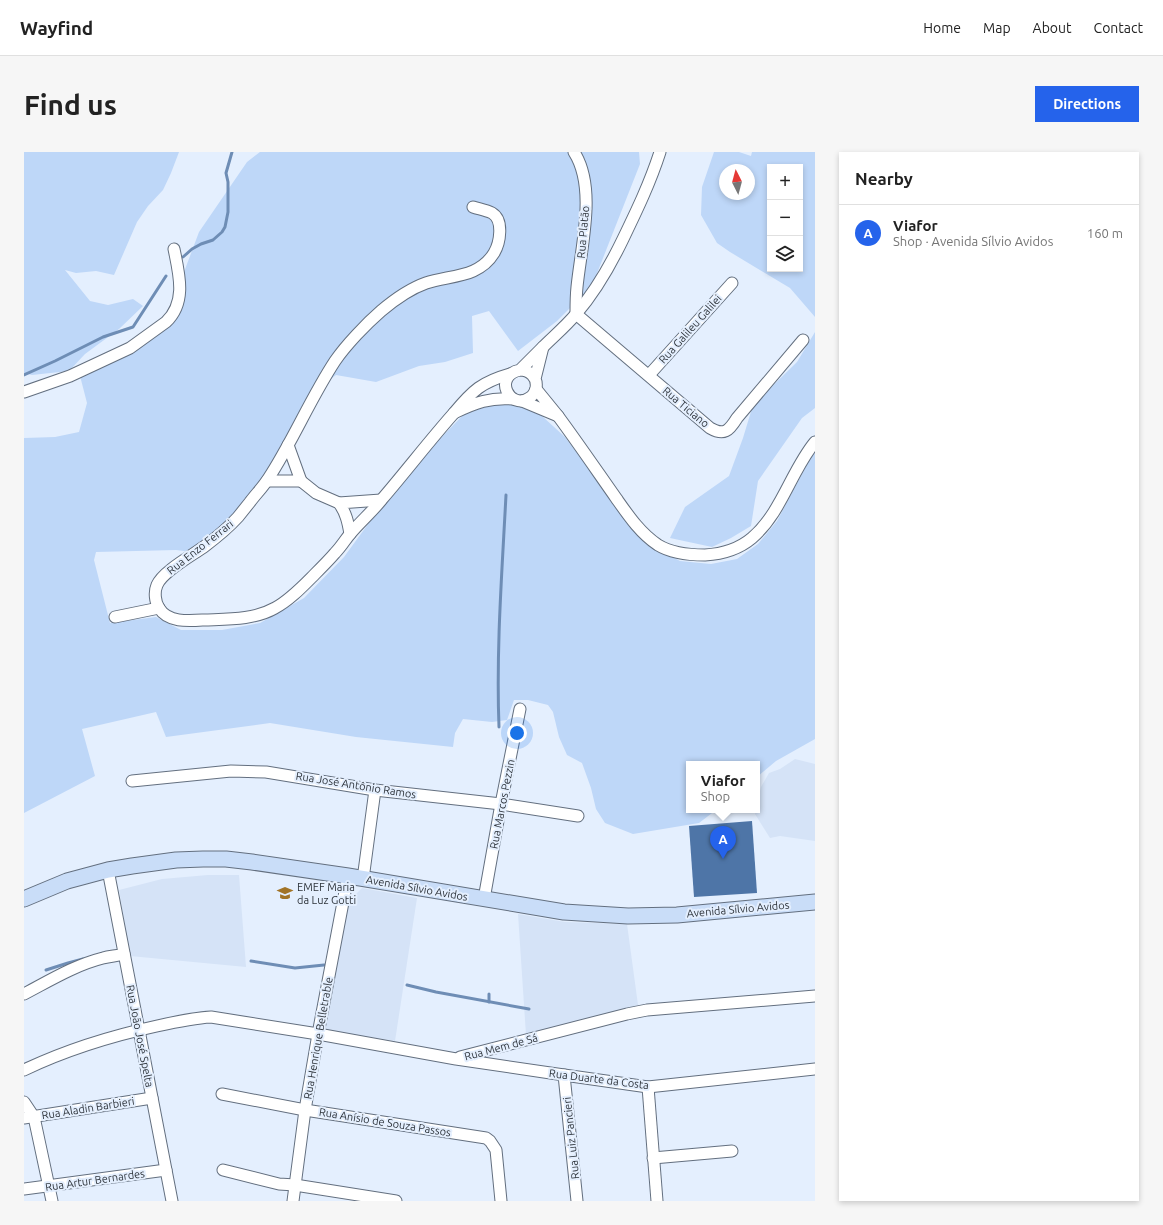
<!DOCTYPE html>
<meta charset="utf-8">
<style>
:root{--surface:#fff;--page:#f6f6f6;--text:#222;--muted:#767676;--line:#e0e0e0;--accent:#2563eb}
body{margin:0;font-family:Ubuntu,sans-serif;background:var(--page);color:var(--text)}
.controls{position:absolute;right:12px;top:12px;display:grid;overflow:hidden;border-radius:0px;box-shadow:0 2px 6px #0003}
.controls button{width:36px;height:36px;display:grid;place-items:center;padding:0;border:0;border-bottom:1px solid var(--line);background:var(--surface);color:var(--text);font:20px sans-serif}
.compass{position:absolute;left:695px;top:12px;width:36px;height:36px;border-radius:50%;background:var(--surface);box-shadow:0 2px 6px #0003;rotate:354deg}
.you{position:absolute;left:493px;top:581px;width:14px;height:14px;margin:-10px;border:3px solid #fff;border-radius:50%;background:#1a73e8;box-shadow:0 0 0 6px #1a73e833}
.badge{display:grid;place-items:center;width:26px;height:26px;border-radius:50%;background:var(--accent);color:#fff;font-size:13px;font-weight:700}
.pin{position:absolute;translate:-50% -33px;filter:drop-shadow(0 1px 2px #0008)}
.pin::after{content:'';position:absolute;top:21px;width:14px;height:12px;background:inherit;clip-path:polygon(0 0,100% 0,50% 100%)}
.popup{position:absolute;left:662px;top:609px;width:74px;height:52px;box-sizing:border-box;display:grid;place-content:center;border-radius:0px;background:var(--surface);filter:drop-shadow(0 1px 3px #0005);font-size:13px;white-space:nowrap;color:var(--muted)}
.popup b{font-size:15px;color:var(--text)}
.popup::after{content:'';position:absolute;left:50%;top:100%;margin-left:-8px;border:8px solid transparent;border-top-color:var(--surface)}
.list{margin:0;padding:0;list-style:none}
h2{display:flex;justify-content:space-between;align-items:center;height:52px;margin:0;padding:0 16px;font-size:17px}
h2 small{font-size:13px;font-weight:400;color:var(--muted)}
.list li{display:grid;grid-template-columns:26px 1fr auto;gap:12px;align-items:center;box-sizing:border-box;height:56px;padding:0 16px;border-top:1px solid var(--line)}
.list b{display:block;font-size:15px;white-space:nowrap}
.list p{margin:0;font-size:13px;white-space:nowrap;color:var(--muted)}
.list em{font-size:13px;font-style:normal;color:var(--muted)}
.icon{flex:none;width:22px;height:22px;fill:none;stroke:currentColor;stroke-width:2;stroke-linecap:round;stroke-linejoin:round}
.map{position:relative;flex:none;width:791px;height:1049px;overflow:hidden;border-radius:0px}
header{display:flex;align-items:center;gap:24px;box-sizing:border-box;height:56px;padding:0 20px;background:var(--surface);border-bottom:1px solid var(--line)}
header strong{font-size:19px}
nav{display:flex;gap:22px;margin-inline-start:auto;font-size:14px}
.intro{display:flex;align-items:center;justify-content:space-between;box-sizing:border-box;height:96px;padding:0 24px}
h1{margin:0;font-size:28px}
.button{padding:10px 18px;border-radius:0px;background:var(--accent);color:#fff;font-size:14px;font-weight:700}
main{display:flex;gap:24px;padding:0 24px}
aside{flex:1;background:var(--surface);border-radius:0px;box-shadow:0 2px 6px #0003}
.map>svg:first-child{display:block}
.built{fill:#d5e3f7}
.green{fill:#bed7f8;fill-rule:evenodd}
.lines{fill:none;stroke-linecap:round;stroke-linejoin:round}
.stream{stroke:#6e8db5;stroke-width:3}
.building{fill:#4e75a7}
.street-casing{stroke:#636f7f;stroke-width:13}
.secondary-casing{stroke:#636f7f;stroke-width:17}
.street{stroke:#fff;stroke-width:11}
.secondary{stroke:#c9ddf8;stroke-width:15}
.labels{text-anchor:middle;stroke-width:4;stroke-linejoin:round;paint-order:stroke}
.street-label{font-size:11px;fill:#2e343b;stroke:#e4effe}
.poi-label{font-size:11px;fill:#2e343b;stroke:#e4effe;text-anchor:start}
</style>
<header>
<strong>Wayfind</strong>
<nav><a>Home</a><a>Map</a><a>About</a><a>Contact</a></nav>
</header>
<div class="intro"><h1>Find us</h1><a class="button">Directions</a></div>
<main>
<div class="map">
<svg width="791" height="1049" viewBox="0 0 791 1049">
<rect width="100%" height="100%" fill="#e4effe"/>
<g class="built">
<path d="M771,607L791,612V689L756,684L746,686L731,662L732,658H733V652L737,635L745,621L756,617Z"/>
<path d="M184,723H215L222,815L106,804L95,738L138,727Z"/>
<path d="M338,736L393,746L371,889L301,878L325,749Z"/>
<path d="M494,762L541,770L603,772L614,853L502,883Z"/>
</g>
<g class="green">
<path d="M0,0H155L147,21L139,38L124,54L113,70L90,123L72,119L52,121L41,118L66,149L84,153L109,147L119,154L95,177L61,202L45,219L8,223L0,221Z"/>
<path d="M236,0H615L616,12L568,134L533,169L494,199L465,159L448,164L449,201L421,210L395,214L352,230L312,223L292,238L235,348L210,375L176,401L152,398L72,400L70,408L86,471L132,465L157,478H198L236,471L280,446L320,405L377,327L442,260L475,249L507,254L541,285L619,389L656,409L687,412L713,407L734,392L753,369L787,305L791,301V587L752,609L733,625V612H665V658H692L675,671L609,682L581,671L572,657L567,636L558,611L543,603L535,585L529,560L524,553L504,548H490L483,568L468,570L439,567L431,581L429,595L332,585L246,571L142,585L132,560L58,577L71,624L0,661V286L31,285L55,280L63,251L55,220L112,188L145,160L175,80L223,10Z"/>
<path d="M690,0H715L727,4L728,0H791V165L766,136L706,100L693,91L677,63L678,35ZM746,15H776V117H746ZM701,18H725V42H701Z"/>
<path d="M791,180V256L778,266L734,329L727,374L707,386L688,395L646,386L661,355L705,324L719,286L729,253L773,210Z"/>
</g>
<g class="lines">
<g class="stream">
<path d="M159,105L168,97L177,92L189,88L198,80L201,75L204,60V30L202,21L208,0"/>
<path d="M0,223L31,209L79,185L109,175L142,124"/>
<path d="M475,575C472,498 478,420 482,343"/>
<path d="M227,809L271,816L300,813"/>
<path d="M22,818L44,811L59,807"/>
<path d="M383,833L412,840L505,857"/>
<path d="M465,842V850"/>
</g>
</g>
<path class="building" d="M728,669L733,741L670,745L665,674Z"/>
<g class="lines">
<defs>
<g id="street">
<path d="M550,0C573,36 557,94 553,135C552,144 552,153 552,162L686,276C700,284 705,279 713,266L779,188"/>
<path d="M519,195C530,184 542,174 552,162C571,140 586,114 599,87C613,58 626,31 636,0"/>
<path d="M496,218C505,218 514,225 512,236C511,240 509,244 505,246C486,259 468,224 496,218L519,195L511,227"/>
<path d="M486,222C458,230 449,238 430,261C451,251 466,245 489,247"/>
<path d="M625,223L708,131"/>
<path d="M0,240L46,224L106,196L142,170C163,150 155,122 150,97"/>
<path d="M498,249L534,264L512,237"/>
<path d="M430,261C406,288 383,318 359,346C349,359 337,369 326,382C321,388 317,395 311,401C305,408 298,415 291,422C279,434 266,448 251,456C230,468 203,467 180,468C165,469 144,471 135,456C131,450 130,440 133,433C139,419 169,403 181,394C193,385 204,376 214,365C218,360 222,355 226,350C232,342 239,335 244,327C269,289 286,247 311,209C322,193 342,172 357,159C370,148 385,137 402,131C426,123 455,126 470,101C476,91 480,68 468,61C462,58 455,57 449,55"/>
<path d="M534,264C554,291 573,319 592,346C604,363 616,381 634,393C647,401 666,403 681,403C698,402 715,397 728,386C758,360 767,319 791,290"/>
<path d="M243,329H277L264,293"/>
<path d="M277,329L292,341L315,351"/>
<path d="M326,382C324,370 322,361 315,351L357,348"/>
<path d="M91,465L135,456"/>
<path d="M108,629L207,619L242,620L351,638L477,652L554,664"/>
<path d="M84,718L148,1049"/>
<path d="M339,727L351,638"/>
<path d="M460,747L477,652L496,557"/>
<path d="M0,842C25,829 51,813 79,806C86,804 93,804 100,802"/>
<path d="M436,905L603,862L623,858L791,844"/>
<path d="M0,918C42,898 87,884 133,874C151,870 169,866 187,865L294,882L432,907L540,923L624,935L791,917"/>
<path d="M540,923L553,1049"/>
<path d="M624,935L633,1049"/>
<path d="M198,942L281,958L462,986L466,989L472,998L477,1049"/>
<path d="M0,950L10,965L28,1049"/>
<path d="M0,966L128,946"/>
<path d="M629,1006L708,999"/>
<path d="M199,1018L255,1032L271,1033L372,1049"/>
<path d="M0,1037L142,1018"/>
<path d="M269,1049L281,958L294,882L324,724"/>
</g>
<path id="secondary" d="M0,747L43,729L84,718L108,714L152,708L179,707H202L228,710L324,724L540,760L604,764L653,763L791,750"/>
</defs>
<use href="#street" class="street-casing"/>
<use href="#secondary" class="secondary-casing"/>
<use href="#street" class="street"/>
<use href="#secondary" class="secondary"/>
</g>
<defs>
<symbol id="school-bare" viewBox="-9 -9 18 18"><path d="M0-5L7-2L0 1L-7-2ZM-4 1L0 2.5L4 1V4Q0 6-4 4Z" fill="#a17326" stroke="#e4effe" stroke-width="2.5" paint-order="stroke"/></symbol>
</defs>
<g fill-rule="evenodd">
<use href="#school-bare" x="250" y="730" width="22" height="22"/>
</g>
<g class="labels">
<g class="street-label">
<text transform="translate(559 80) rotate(-85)" y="4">Rua Platão</text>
<text transform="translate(666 177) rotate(-48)" y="4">Rua Galileu Galilei</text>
<text transform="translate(662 255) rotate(40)" y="4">Rua Ticiano</text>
<text transform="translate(176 395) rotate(-38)" y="4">Rua Enzo Ferrari</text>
<text transform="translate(332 633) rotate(9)" y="4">Rua José Antônio Ramos</text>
<text transform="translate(478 652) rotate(-79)" y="4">Rua Marcos Pezzin</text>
<text transform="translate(393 736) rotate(10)" y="4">Avenida Sílvio Avidos</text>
<text transform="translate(714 757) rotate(-5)" y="4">Avenida Sílvio Avidos</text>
<text transform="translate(116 884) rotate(79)" y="4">Rua João José Spelta</text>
<text transform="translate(294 886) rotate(-80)" y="4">Rua Henrique Belletrable</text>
<text transform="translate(477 895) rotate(-15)" y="4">Rua Mem de Sá</text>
<text transform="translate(575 927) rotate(7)" y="4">Rua Duarte da Costa</text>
<text transform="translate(64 956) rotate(-9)" y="4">Rua Aladin Barbieri</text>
<text transform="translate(361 970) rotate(9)" y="4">Rua Anísio de Souza Passos</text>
<text transform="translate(547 986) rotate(-96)" y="4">Rua Luiz Pancieri</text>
<text transform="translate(71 1028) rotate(-8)" y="4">Rua Artur Bernardes</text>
</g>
<g class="poi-label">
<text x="273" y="739">EMEF Maria<tspan x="273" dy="13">da Luz Gotti</tspan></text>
</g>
</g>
</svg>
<div class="controls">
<button>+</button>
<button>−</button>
<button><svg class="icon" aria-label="layers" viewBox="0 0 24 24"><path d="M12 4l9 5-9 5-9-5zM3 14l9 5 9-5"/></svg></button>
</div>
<svg class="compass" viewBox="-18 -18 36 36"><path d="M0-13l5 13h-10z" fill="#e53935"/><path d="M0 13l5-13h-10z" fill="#767676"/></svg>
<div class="you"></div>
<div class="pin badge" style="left:699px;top:707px">A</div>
<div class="popup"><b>Viafor</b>Shop</div>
</div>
<aside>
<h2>Nearby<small></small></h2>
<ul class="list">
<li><span class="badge">A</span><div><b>Viafor</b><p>Shop · Avenida Sílvio Avidos</p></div><em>160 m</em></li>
</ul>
</aside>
</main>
